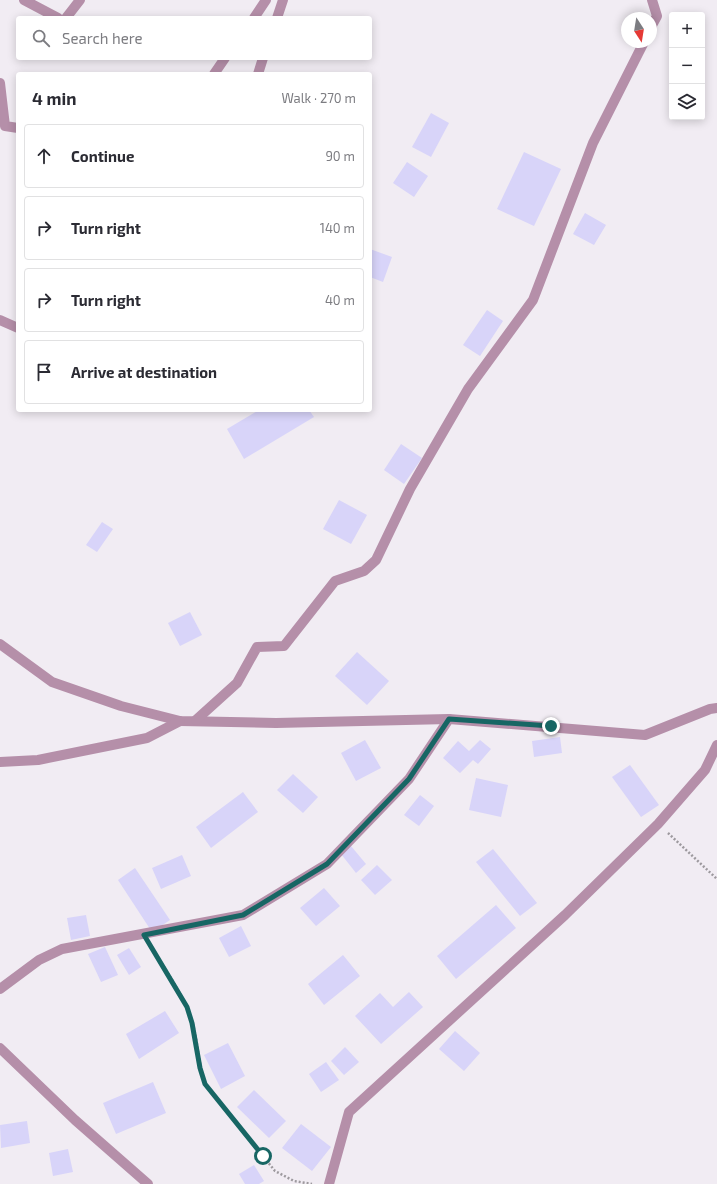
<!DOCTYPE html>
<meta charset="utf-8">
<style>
:root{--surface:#fff;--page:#f2f2f3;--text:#2b2b33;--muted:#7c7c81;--line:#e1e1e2}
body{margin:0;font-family:"Exo 2",sans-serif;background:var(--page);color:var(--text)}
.controls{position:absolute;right:12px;top:12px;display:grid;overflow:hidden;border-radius:4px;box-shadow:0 2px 10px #0003}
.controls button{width:36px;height:36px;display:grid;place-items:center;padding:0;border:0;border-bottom:1px solid var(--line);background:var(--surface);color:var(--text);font:20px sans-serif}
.compass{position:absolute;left:621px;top:12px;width:36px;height:36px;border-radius:50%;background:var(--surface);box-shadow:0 2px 10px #0003;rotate:168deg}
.stop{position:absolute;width:12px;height:12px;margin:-9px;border:3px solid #176664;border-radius:50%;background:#fff}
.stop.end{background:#176664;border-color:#fff;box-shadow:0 1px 4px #0008}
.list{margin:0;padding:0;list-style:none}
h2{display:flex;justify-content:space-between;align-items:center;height:52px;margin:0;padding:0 16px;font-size:17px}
h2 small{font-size:13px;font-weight:400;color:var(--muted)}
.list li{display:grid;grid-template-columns:26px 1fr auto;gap:12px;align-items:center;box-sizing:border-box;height:64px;margin:0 8px 8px;padding:0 8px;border:1px solid var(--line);border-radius:4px}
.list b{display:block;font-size:15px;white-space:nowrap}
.list em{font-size:13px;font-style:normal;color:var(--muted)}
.icon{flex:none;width:22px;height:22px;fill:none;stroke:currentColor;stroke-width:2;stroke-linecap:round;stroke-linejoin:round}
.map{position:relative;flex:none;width:717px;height:1184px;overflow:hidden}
.search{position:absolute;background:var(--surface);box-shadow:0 2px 10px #0003;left:16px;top:16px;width:356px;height:44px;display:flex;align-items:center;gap:10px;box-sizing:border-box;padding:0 14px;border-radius:4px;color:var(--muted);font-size:15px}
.panel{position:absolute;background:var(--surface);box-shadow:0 2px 10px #0003;left:16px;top:72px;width:356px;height:340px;border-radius:4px}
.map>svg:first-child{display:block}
.building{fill:#d8d4f9}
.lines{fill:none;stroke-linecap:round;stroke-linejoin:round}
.path{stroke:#9d999e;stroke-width:2.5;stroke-dasharray:2 2;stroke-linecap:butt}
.minor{stroke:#b58fa9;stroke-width:10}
.route{stroke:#176664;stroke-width:5}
</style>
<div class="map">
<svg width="717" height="1184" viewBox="0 0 717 1184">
<rect width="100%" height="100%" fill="#f1ecf3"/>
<g class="building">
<path d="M431,113L449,123L431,157L412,147Z"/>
<path d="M524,152L561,169L534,226L497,209Z"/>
<path d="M407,162L428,176L414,197L393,183Z"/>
<path d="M585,213L606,225L594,245L573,234Z"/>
<path d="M370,249L392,257L383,282L370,277Z"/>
<path d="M487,310L503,321L480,356L463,345Z"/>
<path d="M259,410H309L314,417L244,459L227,429Z"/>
<path d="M401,444L422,458L404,484L384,470Z"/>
<path d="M339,500L367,515L351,544L323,529Z"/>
<path d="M102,522L113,529L97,552L86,545Z"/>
<path d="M190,612L202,635L180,646L168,623Z"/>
<path d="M357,652L389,681L367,705L335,676Z"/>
<path d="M560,737L562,753L534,757L532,741Z"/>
<path d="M365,740L381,768L356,781L341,753Z"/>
<path d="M480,740L491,749L478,764L473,760L460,773L443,758L458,741L469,751Z"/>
<path d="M630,765L659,805L641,817L612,777Z"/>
<path d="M293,774L318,797L303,813L277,790Z"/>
<path d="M476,778L508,785L501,817L469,810Z"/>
<path d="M243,792L258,812L211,848L196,827Z"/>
<path d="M420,795L434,806L419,826L404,815Z"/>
<path d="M351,846L366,864L356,873L341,854Z"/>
<path d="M493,849L537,903L520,916L476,862Z"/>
<path d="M182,855L191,876L161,889L152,868Z"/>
<path d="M377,865L392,880L375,895L361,880Z"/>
<path d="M135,868L170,920L152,932L118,880Z"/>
<path d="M324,888L340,906L316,926L300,908Z"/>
<path d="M496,905L516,928L456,979L437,956Z"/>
<path d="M86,915L90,936L71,940L67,918Z"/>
<path d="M241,926L251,946L229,957L219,938Z"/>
<path d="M105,947L118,975L101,982L88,954Z"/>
<path d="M129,948L141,967L129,975L117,955Z"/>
<path d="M343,955L360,976L324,1005L308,984Z"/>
<path d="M409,992L423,1007L381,1044L355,1016L380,993L393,1007Z"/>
<path d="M165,1011L179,1033L139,1059L126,1034Z"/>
<path d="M455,1031L480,1053L464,1071L439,1049Z"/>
<path d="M228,1043L245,1076L221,1089L204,1055Z"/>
<path d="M345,1047L359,1062L344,1075L331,1061Z"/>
<path d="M326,1062L339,1080L321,1092L309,1074Z"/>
<path d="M153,1082L166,1113L116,1134L103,1103Z"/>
<path d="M254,1090L286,1121L269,1138L237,1107Z"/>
<path d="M27,1121L30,1143L1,1148L0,1125Z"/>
<path d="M301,1124L331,1147L312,1171L282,1148Z"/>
<path d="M68,1149L73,1172L53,1176L49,1153Z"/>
<path d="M254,1165L264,1181L259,1184H245L239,1174Z"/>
</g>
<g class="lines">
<g class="path">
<path d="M668,833L717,879"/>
<path d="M151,946C163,966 177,986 187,1007C198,1031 197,1059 205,1084L275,1171L294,1181L312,1184"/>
</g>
<g class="minor">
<path d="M24,0L58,18"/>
<path d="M66,18L80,0"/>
<path d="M254,18L266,0"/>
<path d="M277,18L283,0"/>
<path d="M651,27L657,16L652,0"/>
<path d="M214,74L225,58"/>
<path d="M258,74L263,58"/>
<path d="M0,83L5,126L18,128"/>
<path d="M0,320L18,328"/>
<path d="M0,644L52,682L121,706L180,721L276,723L449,719"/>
<path d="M196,720L237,683L257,647L284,646L335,581L364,571L376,560L410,489L468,389L533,300L593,143L644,42"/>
<path d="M0,762L38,760L147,738L180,721"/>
<path d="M0,989L39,960L62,949L243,915L327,864L409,779L449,719L645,735L710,709L717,708"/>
<path d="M0,1048L75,1120L148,1184"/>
<path d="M329,1184L349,1112L565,915L658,824L705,770L717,745"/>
</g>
</g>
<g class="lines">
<path class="route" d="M263,1156L205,1084L200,1068L192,1023L187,1007L144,935L243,915L327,864L409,779L449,719L551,726"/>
</g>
</svg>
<div class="controls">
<button>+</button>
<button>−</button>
<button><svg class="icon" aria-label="layers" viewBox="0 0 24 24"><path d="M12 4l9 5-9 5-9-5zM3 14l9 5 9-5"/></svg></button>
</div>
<svg class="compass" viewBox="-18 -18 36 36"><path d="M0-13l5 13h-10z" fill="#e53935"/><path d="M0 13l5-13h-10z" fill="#7c7c81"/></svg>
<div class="stop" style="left:263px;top:1156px"></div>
<div class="stop end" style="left:551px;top:726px"></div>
<div class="search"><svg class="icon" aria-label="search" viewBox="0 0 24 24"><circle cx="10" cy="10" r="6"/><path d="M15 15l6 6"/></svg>Search here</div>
<section class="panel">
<h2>4 min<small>Walk · 270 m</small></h2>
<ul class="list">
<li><svg class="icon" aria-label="ahead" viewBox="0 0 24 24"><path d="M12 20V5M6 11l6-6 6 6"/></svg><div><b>Continue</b></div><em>90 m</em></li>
<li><svg class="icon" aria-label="right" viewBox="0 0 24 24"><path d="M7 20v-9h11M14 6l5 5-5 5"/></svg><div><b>Turn right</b></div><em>140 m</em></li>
<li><svg class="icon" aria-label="right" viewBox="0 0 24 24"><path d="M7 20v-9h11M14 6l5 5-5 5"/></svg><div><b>Turn right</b></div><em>40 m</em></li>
<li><svg class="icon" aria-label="arrive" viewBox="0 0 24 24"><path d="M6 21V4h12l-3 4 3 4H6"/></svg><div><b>Arrive at destination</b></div></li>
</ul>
</section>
</div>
